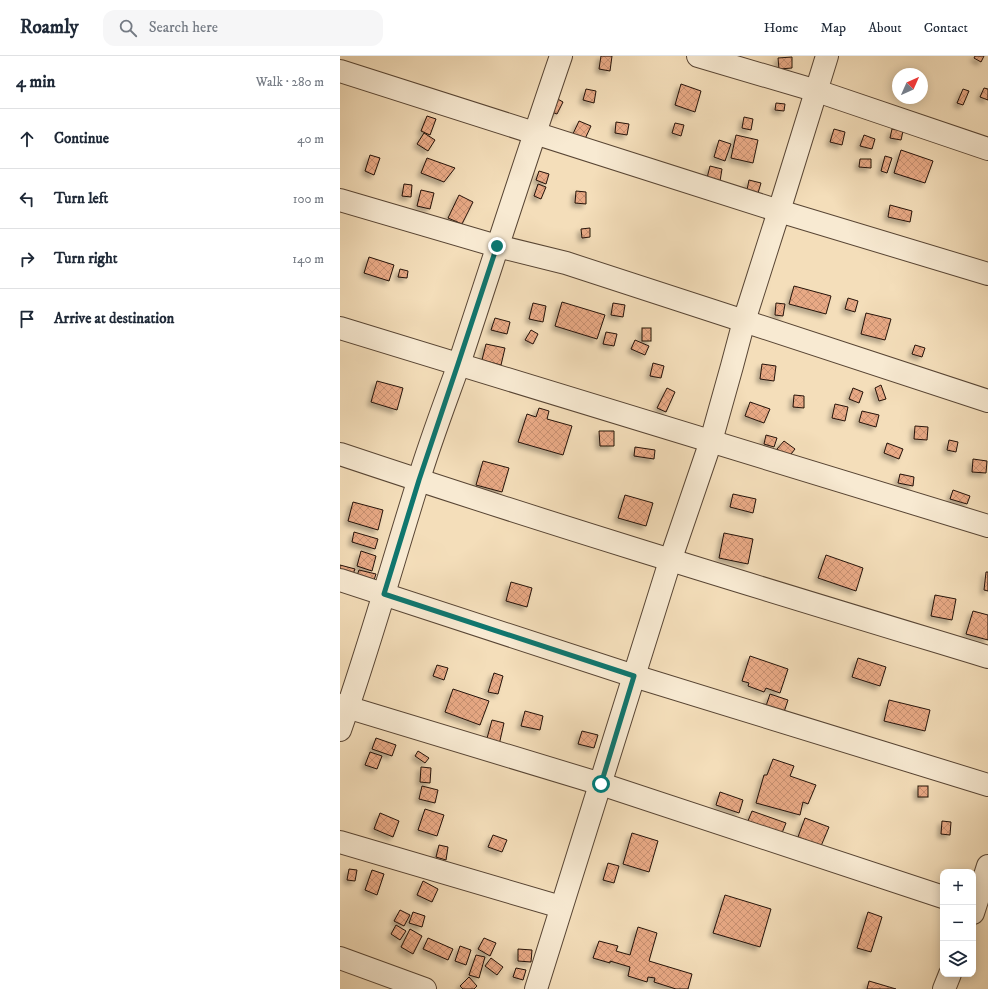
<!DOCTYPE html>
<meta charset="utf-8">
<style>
:root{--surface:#fff;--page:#f6f6f7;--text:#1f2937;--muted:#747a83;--line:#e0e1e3}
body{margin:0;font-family:"IM FELL DW Pica",serif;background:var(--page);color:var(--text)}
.controls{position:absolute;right:12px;bottom:12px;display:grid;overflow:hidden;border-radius:8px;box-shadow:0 2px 10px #0003}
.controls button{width:36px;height:36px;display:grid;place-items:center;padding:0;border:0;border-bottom:1px solid var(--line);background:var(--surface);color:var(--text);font:20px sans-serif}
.compass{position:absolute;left:552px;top:12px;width:36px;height:36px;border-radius:50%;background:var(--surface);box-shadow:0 2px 10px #0003;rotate:45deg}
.stop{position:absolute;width:12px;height:12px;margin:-9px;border:3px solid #0f766e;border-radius:50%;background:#fff}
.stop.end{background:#0f766e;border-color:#fff;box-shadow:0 1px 4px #0008}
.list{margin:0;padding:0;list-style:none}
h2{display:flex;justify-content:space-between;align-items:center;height:52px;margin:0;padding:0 16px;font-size:17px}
h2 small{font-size:13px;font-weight:400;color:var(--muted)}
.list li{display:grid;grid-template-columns:26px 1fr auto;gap:12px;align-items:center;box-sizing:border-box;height:60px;padding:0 16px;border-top:1px solid var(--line)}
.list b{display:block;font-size:15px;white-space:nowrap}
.list em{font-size:13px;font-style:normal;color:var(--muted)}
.icon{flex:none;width:22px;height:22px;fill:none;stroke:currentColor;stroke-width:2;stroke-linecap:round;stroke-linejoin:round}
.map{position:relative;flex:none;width:648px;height:933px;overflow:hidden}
header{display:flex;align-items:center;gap:24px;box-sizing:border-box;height:56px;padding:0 20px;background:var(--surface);border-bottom:1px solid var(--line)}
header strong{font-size:19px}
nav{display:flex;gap:22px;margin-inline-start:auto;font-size:14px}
.search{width:280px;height:36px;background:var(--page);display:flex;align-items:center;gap:10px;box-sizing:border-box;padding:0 14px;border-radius:12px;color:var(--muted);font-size:15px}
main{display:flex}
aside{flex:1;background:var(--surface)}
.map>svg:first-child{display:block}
.building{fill:url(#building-cross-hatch);stroke:#241208;filter:url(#shadow)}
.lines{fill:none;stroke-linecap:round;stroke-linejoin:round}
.minor-casing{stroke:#584534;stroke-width:24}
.minor{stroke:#f8ead2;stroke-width:22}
.route{stroke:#0f766e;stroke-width:5}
</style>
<header>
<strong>Roamly</strong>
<div class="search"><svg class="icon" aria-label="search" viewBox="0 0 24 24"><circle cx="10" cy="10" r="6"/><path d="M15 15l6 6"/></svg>Search here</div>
<nav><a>Home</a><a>Map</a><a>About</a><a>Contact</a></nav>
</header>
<main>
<aside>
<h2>4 min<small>Walk · 280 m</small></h2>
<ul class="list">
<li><svg class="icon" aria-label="ahead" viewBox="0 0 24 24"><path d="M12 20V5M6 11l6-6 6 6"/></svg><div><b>Continue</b></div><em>40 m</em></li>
<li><svg class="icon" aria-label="left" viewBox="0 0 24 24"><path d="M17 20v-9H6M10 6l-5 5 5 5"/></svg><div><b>Turn left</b></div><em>100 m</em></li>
<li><svg class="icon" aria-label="right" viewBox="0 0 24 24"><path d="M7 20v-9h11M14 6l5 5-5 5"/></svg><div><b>Turn right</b></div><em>140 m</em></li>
<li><svg class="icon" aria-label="arrive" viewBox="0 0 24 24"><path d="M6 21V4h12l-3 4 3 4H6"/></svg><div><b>Arrive at destination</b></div></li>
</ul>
</aside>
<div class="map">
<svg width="648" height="933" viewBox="0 0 648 933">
<defs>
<pattern id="building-cross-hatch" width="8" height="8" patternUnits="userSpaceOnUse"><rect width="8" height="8" fill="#e8a985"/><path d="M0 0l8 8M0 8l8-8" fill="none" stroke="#c79071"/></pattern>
<filter id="shadow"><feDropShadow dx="-3.5" dy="3.5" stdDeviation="2" flood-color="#0004"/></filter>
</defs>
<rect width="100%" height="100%" fill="#f4deba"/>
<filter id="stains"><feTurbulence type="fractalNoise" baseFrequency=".005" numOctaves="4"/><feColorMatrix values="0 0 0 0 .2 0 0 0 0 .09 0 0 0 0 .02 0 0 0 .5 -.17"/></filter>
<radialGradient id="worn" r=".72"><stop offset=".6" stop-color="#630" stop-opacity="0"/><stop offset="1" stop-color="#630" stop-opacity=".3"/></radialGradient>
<g class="building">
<path d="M261,0H272L270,15L259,13Z"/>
<path d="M635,0H644L641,6L634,2Z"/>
<path d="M452,1V12L439,13L438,2Z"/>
<path d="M341,28L361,35L355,56L335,49Z"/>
<path d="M644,32L648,33V44L640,41Z"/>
<path d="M246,33L256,35L254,47L243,44Z"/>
<path d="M623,33L629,35L623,49L617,47Z"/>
<path d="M216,42L223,46L217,58L209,55Z"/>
<path d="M436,47L445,48L444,55L435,54Z"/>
<path d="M87,60L96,63L90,79L81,75Z"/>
<path d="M404,61L413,63L411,74L402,72Z"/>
<path d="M239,65L251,70L244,85L232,80Z"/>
<path d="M276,66L289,68L287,79L275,77Z"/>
<path d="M335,67L344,69L341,80L332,77Z"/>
<path d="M494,73L505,76L502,89L490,86Z"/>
<path d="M552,73L563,75L561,84L550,82Z"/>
<path d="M84,77L95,84L88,95L77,88Z"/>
<path d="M396,79L418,84L413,107L391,102Z"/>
<path d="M524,79L535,83L532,93L520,90Z"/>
<path d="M379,84L391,88L385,105L374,101Z"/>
<path d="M561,94L593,105L585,127L554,117Z"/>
<path d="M30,99L40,102L34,119L25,115Z"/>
<path d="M545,100L552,102L547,117L541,115Z"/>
<path d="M87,102L115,112L104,126L81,117Z"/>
<path d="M520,103H531V112L519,111Z"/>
<path d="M370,110L382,113L380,125L367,122Z"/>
<path d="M199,115L209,118L206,128L196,124Z"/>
<path d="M409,124L421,127L418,137L407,134Z"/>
<path d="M64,128L72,129L71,141L62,140Z"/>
<path d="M198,128L206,131L201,143L194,140Z"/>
<path d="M81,134L94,137L90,153L77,150Z"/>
<path d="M236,135L246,136V148L235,147Z"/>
<path d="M119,139L133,146L122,168L108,162Z"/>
<path d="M550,149L572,155L570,166L548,161Z"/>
<path d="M250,172V181L242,182L241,173Z"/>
<path d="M29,201L54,209L49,225L24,217Z"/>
<path d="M60,213L68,215L67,222L58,221Z"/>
<path d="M454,230L491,240L486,258L449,248Z"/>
<path d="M508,242L518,245L515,256L505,253Z"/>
<path d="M222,246L265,259L257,283L215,270Z"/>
<path d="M193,247L206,250L203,266L189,263Z"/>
<path d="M273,247L285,249L283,261L271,259Z"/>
<path d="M436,247L445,248L443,260L435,259Z"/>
<path d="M526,257L551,263L545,284L521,278Z"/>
<path d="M155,262L170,266L167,278L151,274Z"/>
<rect x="302" y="272" width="9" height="13"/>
<path d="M191,274L198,278L193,288L185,284Z"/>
<path d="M266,276L277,278L274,290L263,288Z"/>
<path d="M295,284L309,290L305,299L291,293Z"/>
<path d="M146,288L165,292L161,309L142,304Z"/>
<path d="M575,289L585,292L582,301L572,298Z"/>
<path d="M313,307L324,310L321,322L310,320Z"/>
<path d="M422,308L436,310L434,325L420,323Z"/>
<path d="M37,325L63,332L57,354L31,346Z"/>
<path d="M541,329L546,343L539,345L535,332Z"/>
<path d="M327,332L335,336L326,356L317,352Z"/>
<path d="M513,332L523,336L519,347L509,343Z"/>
<path d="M454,339L464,340V352L453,351Z"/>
<path d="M410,346L430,353L424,367L405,360Z"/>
<path d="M495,348L508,351L505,365L492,362Z"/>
<path d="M199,352L209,355L207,363L232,370L223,399L178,386L187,358L196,361Z"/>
<path d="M522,355L539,359L536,371L519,366Z"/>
<path d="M575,370L588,371L587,384L574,383Z"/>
<path d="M259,375H274V390H260Z"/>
<path d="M426,379L437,382L434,391L424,388Z"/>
<path d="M609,384L618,386L616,396L607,394Z"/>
<path d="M444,385L455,393L448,402L437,393Z"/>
<path d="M547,387L563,393L559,403L544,397Z"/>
<path d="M295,391L315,394L314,403L294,400Z"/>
<path d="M633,403L647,405L646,417L632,416Z"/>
<path d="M143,405L169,412L162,436L136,429Z"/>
<path d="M560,418L574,421L573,430L558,427Z"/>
<path d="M613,434L630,440L627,448L610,443Z"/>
<path d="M393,438L416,443L413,457L390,451Z"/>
<path d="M285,439L313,447L306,470L278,462Z"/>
<path d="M13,446L43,454L38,474L8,465Z"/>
<path d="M14,476L38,483L35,493L12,486Z"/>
<path d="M384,477L413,483L408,508L379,502Z"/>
<path d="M21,495L36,500L32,515L17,510Z"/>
<path d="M486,499L523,512L516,535L478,522Z"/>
<path d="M0,509L15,513L13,518L0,514Z"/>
<path d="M19,514L36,518L32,530L15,525Z"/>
<path d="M646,516H648V535L644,534Z"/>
<path d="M171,526L192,532L187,551L166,545Z"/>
<path d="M595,539L616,543L612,564L591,560Z"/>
<path d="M633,555L648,559V584L626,578Z"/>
<path d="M410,600L448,613L440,637L426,632L424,636L408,630L409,627L402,625Z"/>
<path d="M518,602L546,611L540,630L512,621Z"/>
<path d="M97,609L108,612L104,624L93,620Z"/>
<path d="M154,617L163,620L158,638L148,636Z"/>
<path d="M113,633L149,645L140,669L105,656Z"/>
<path d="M430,638L448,644L444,656L426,650Z"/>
<path d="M549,644L590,654L585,675L544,665Z"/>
<path d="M185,655L203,660L200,674L181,670Z"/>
<path d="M152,664L164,667L159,689L146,686Z"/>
<path d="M242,675L258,679L254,692L238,688Z"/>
<path d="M36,682L56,689L52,700L32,693Z"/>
<path d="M78,695L89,702L85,707L75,700Z"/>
<path d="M30,696L42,700L37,713L25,709Z"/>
<path d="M433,703L454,710L450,720L476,729L468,748L463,746L460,759L416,747L424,719H427Z"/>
<path d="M81,711L91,712L90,727L80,726Z"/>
<path d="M82,730L98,734L95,747L79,743Z"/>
<rect x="578" y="730" width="10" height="11"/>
<path d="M380,736L403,744L399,757L376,749Z"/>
<path d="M85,753L104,759L97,780L78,774Z"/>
<path d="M412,755L446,767L442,777L408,765Z"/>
<path d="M40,757L59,765L53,781L34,773Z"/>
<path d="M465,762L489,771L481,790L458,781Z"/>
<path d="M602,765L611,766L610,779L601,778Z"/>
<path d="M292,777L318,785L309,816L283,808Z"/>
<path d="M153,779L167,784L162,796L148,791Z"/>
<path d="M99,789L108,791L106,804L96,801Z"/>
<path d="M268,807L279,810L274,827L263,824Z"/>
<path d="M9,813L17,814L15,825L7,824Z"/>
<path d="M32,814L44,818L37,839L25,834Z"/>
<path d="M83,825L98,833L92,846L77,839Z"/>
<path d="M385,839L431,853L420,891L373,877Z"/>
<path d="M60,854L70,859L64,870L54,865Z"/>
<path d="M73,856L85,860L82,871L69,867Z"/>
<path d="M528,856L542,861L531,896L517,892Z"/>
<path d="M56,869L66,875L60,884L51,878Z"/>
<path d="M298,871L317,877L309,905L352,918L348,933H336L314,926L315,922L308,921L307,926L288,920L290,911L270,905V907L253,902L259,885L278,890L276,895L290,899Z"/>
<path d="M70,873L82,880L73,898L61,891Z"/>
<path d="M88,882L113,893L108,904L83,893Z"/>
<path d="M144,882L156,887L150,900L138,893Z"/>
<path d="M120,890L131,894L126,909L115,905Z"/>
<path d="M178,893L192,894L191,906L178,905Z"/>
<path d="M136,899L145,901L139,922L129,919Z"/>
<path d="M151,902L163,911L157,919L145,910Z"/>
<path d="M176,912L186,914L183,924L173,921Z"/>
<path d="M129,921L137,930L134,933H123L120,930Z"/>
<path d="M529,925L556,933H527Z"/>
</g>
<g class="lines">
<defs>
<g id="minor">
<path d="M358,0L477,35L648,93"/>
<path d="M0,15L439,155L648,218"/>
<path d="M0,144L157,190L226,207L404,265L648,345"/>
<path d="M0,272L648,470"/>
<path d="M0,398C215,470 431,535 648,601"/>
<path d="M0,524L294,620L648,729"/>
<path d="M0,649L261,728L603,841"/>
<path d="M0,674C29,592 52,509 78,426C90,386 105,347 119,308C153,205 186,102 221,0"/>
<path d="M0,786L221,851"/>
<path d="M633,857L648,810"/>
<path d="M0,902L85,933"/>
<path d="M196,933L330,505L371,385L392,310L404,265L439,155L487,0"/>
<path d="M604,933L610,918"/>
</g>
</defs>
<use href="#minor" class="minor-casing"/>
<use href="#minor" class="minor"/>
</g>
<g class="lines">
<path class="route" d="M157,190L118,308L79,424L44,538L294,620L261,728"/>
</g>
<rect width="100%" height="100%" filter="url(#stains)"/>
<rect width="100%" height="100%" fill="url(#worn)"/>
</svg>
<div class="controls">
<button>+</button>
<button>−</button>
<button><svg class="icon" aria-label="layers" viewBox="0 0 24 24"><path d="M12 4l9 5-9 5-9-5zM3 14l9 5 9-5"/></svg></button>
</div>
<svg class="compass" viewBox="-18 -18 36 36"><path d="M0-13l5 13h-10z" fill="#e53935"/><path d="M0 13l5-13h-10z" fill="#747a83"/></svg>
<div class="stop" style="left:261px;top:728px"></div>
<div class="stop end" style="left:157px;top:190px"></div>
</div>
</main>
